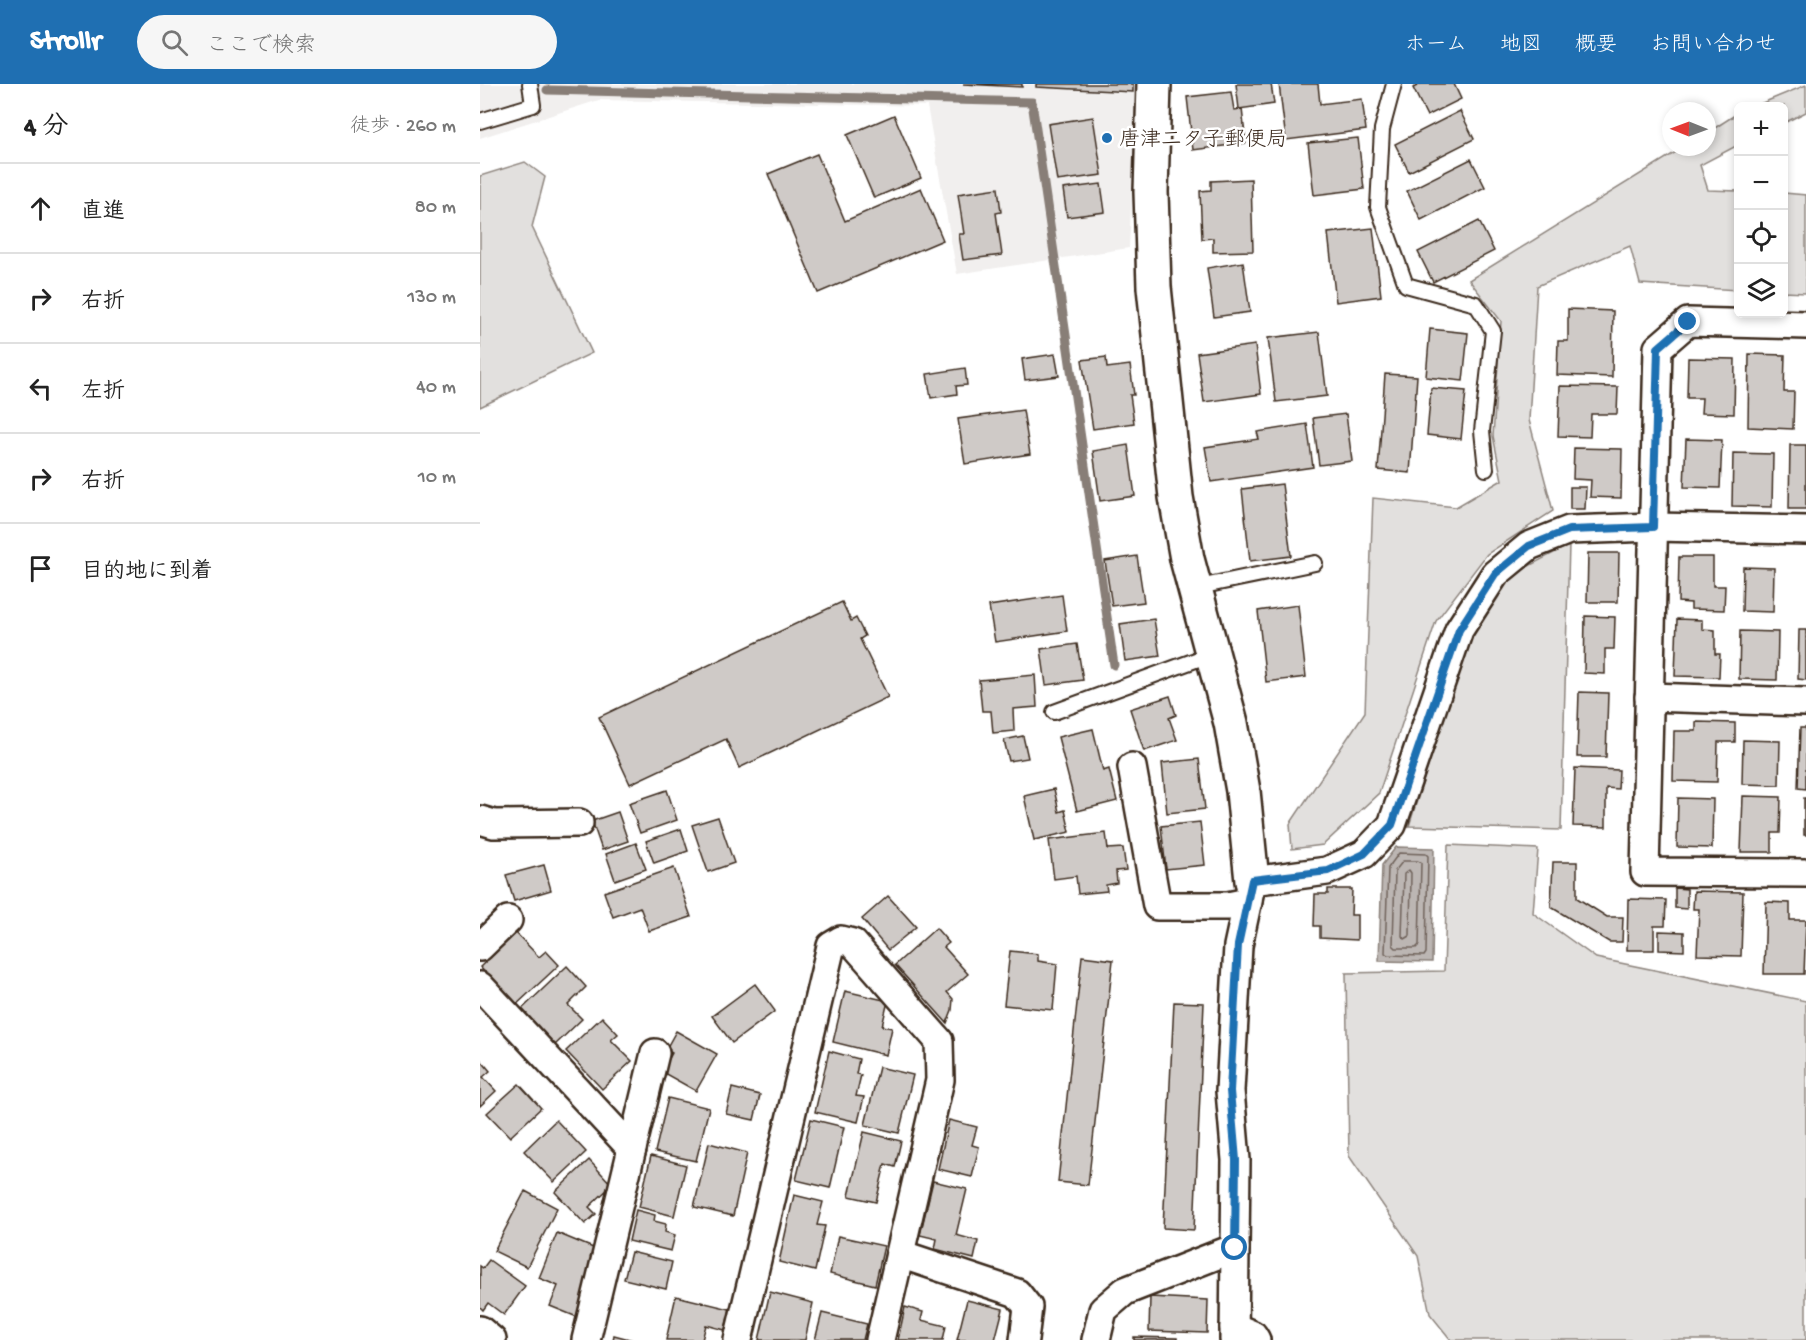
<!DOCTYPE html>
<html lang="ja">
<meta charset="utf-8">
<style>
:root{--surface:#fff;--page:#f6f6f6;--text:#222;--muted:#767676;--line:#e0e0e0;--accent:#1f6fb2}
body{margin:0;font-family:"Gochi Hand","Klee One",sans-serif;background:var(--page);color:var(--text)}
.controls{position:absolute;right:18px;top:18px;display:grid;overflow:hidden;border-radius:9px;box-shadow:0 3px 9px #0003}
.controls button{width:54px;height:54px;display:grid;place-items:center;padding:0;border:0;border-bottom:2px solid var(--line);background:var(--surface);color:var(--text);font:30px sans-serif}
.compass{position:absolute;left:1182px;top:18px;width:54px;height:54px;border-radius:50%;background:var(--surface);box-shadow:0 3px 9px #0003;rotate:271deg}
.stop{position:absolute;width:18px;height:18px;margin:-14px;border:4px solid #1f6fb2;border-radius:50%;background:#fff}
.stop.end{background:#1f6fb2;border-color:#fff;box-shadow:0 2px 6px #0008}
.list{margin:0;padding:0;list-style:none}
h2{display:flex;justify-content:space-between;align-items:center;height:78px;margin:0;padding:0 24px;font-size:26px}
h2 small{font-size:20px;font-weight:400;color:var(--muted)}
.list li{display:grid;grid-template-columns:39px 1fr auto;gap:18px;align-items:center;box-sizing:border-box;height:90px;padding:0 24px;border-top:2px solid var(--line)}
.list b{display:block;font-size:22px;white-space:nowrap}
.list em{font-size:20px;font-style:normal;color:var(--muted)}
.icon{flex:none;width:33px;height:33px;fill:none;stroke:currentColor;stroke-width:2;stroke-linecap:round;stroke-linejoin:round}
.map{position:relative;flex:none;width:1326px;height:1256px;overflow:hidden}
header{display:flex;align-items:center;gap:36px;box-sizing:border-box;height:84px;padding:0 30px;background:var(--accent);color:#fff}
header strong{font-size:28px}
nav{display:flex;gap:33px;margin-inline-start:auto;font-size:21px}
.search{width:420px;height:54px;background:var(--page);display:flex;align-items:center;gap:15px;box-sizing:border-box;padding:0 21px;border-radius:33px;color:var(--muted);font-size:22px}
main{display:flex}
aside{flex:1;background:var(--surface)}
.map>svg:first-child{display:block}
.built{fill:#f1efee}
.green{fill:#e2e0de;stroke:#8e857e;stroke-width:1.5}
.water{fill:#bcb6b3;stroke:#887e77;stroke-width:1.5}
.lines{fill:none;stroke-linecap:round;stroke-linejoin:round}
.shore{stroke:#6f625a;stroke-width:1.5}
.stream{stroke:#887e77;stroke-width:9}
.building{fill:#cfcac7;stroke:#3b2a1e;stroke-width:1.5}
.lane-casing{stroke:#3b2a1e;stroke-width:18}
.street-casing{stroke:#3b2a1e;stroke-width:32}
.secondary-casing{stroke:#3b2a1e;stroke-width:38}
.lane{stroke:#fff;stroke-width:14}
.street{stroke:#fff;stroke-width:27}
.secondary{stroke:#fff;stroke-width:33}
.route{stroke:#1f6fb2;stroke-width:8}
.poi-dot{fill:#1f6fb2;stroke:#fff;stroke-width:2}
.labels{text-anchor:middle;stroke-width:5;stroke-linejoin:round;paint-order:stroke}
.poi-label{font-size:21px;fill:#3b2a1e;stroke:#fff;text-anchor:start}
</style>
<header>
<strong>Strollr</strong>
<div class="search"><svg class="icon" aria-label="search" viewBox="0 0 24 24"><circle cx="10" cy="10" r="6"/><path d="M15 15l6 6"/></svg>ここで検索</div>
<nav><a>ホーム</a><a>地図</a><a>概要</a><a>お問い合わせ</a></nav>
</header>
<main>
<aside>
<h2>4 分<small>徒歩 · 260 m</small></h2>
<ul class="list">
<li><svg class="icon" aria-label="ahead" viewBox="0 0 24 24"><path d="M12 20V5M6 11l6-6 6 6"/></svg><div><b>直進</b></div><em>80 m</em></li>
<li><svg class="icon" aria-label="right" viewBox="0 0 24 24"><path d="M7 20v-9h11M14 6l5 5-5 5"/></svg><div><b>右折</b></div><em>130 m</em></li>
<li><svg class="icon" aria-label="left" viewBox="0 0 24 24"><path d="M17 20v-9H6M10 6l-5 5 5 5"/></svg><div><b>左折</b></div><em>40 m</em></li>
<li><svg class="icon" aria-label="right" viewBox="0 0 24 24"><path d="M7 20v-9h11M14 6l5 5-5 5"/></svg><div><b>右折</b></div><em>10 m</em></li>
<li><svg class="icon" aria-label="arrive" viewBox="0 0 24 24"><path d="M6 21V4h12l-3 4 3 4H6"/></svg><div><b>目的地に到着</b></div></li>
</ul>
</aside>
<div class="map">
<svg width="1326" height="1256" viewBox="0 0 1326 1256">
<rect width="100%" height="100%" fill="#fff"/>
<filter id="ink" filterUnits="userSpaceOnUse"><feTurbulence type="fractalNoise" baseFrequency=".0167" numOctaves="2"/><feDisplacementMap in="SourceGraphic" scale="12" xChannelSelector="R" yChannelSelector="G"/><feConvolveMatrix kernelMatrix="1 2 1 2 8 2 1 2 1" color-interpolation-filters="sRGB"/></filter>
<g filter="url(#ink)">
<path class="built" d="M0,0H657L649,164L477,190L447,22L119,16L0,54Z"/>
<g class="green">
<path d="M1326,1V28L1304,39V22H1275Z"/>
<path d="M1258,29V61L1220,81L1228,106L1258,107V206L1160,200L1150,162L1057,202L1049,336L1073,427L1007,470L956,537L899,709L843,761L812,765L810,740L885,628L893,414L976,423L1022,396L1013,352L1021,237L989,196L1204,63H1227V49Z"/>
<path d="M45,78L65,93L52,143L112,269L0,323V92Z"/>
<path d="M1304,109L1326,111V209L1304,208Z"/>
<path d="M1089,461L1081,746L929,742L989,552L1026,494Z"/>
<path d="M968,761L1058,765L1053,829L1116,874L1326,917V1256H971L950,1230L938,1172L869,1072L866,889L964,887Z"/>
</g>
<path class="water" d="M916,763L954,764L952,878L899,877L902,781Z"/>
<g class="lines">
<g class="shore">
<path d="M919,769L946,770L948,772L946,869L944,872L908,871L905,869L908,784Z"/>
<path d="M923,777H938L941,779L939,861L936,864H916L913,861L915,787Z"/>
<path d="M929,786L931,789L930,852L925,855L922,852L924,790Z"/>
</g>
<path class="stream" d="M67,6L552,18L634,581"/>
</g>
<g class="building">
<path d="M483,0H542V3Z"/>
<path d="M556,0H653V8L556,3Z"/>
<path d="M756,0H791L794,20L759,25Z"/>
<path d="M799,0H838L840,20L882,15L886,46L806,56Z"/>
<path d="M941,0H974L981,15L947,32L933,4Z"/>
<path d="M751,8L754,26L762,25L766,59L713,66L707,13Z"/>
<path d="M980,27L994,55L929,88L915,60Z"/>
<path d="M414,31L441,94L394,114L367,51Z"/>
<path d="M613,33L622,91L577,97L568,40Z"/>
<path d="M878,54L884,105L834,111L828,59Z"/>
<path d="M337,70L365,137L441,104L463,156L338,209L288,90Z"/>
<path d="M991,75L1005,103L941,136L927,107Z"/>
<path d="M771,95L773,167L733,168V154L722,155L720,107L731,106V97Z"/>
<path d="M621,100L625,128L587,133L583,105Z"/>
<path d="M518,104L521,128L516,129L522,171L483,176L479,150H484L478,110Z"/>
<path d="M999,137L1014,167L953,198L938,168Z"/>
<path d="M893,144L901,212L856,218L848,149Z"/>
<path d="M763,178L770,228L734,233L727,184Z"/>
<path d="M1088,225L1133,227L1132,293L1077,291L1078,257H1088Z"/>
<path d="M950,245L988,249L983,297L946,293Z"/>
<path d="M839,248L847,312L796,318L788,254Z"/>
<path d="M775,261L781,310L724,318L717,269Z"/>
<path d="M575,270L579,292L545,296L542,275Z"/>
<path d="M1269,270L1305,271L1304,308H1314L1313,345L1268,343Z"/>
<path d="M626,273L627,284L650,281L654,311H650L654,339L613,345L602,276Z"/>
<path d="M1208,274L1255,275L1254,330L1221,329L1222,314H1207Z"/>
<path d="M485,284L487,301L476,302L477,310L451,314L447,290Z"/>
<path d="M905,290L937,292L930,389L898,386Z"/>
<path d="M1080,302L1138,303L1137,330H1111L1110,353L1078,352Z"/>
<path d="M951,304L986,307L981,355L947,351Z"/>
<path d="M543,326L550,370L485,380L478,335Z"/>
<path d="M866,330L872,377L839,381L833,334Z"/>
<path d="M827,340L833,383L731,398L725,363L779,355L777,348Z"/>
<path d="M1206,355L1242,356L1240,404L1204,403Z"/>
<path d="M648,361L655,412L620,417L613,367Z"/>
<path d="M1310,361H1326V425H1309Z"/>
<path d="M1094,364L1142,365L1141,414L1110,413L1111,396L1093,395Z"/>
<path d="M1253,369L1293,370L1292,423L1252,422Z"/>
<path d="M802,400L811,472L770,477L762,405Z"/>
<path d="M1090,403H1106L1105,425H1090Z"/>
<path d="M1108,469H1139L1138,518H1107Z"/>
<path d="M657,472L664,518L632,522L625,477Z"/>
<path d="M1199,473H1233V502H1245L1244,526L1211,525V519L1198,518Z"/>
<path d="M1263,483L1294,484L1293,528L1262,527Z"/>
<path d="M582,511L587,547L515,558L509,522Z"/>
<path d="M362,518L371,537L376,534L385,552L380,555L408,613L259,684L246,655L150,700L119,633Z"/>
<path d="M818,521L826,593L786,598L778,527Z"/>
<path d="M1105,532L1135,533L1134,565H1125V590L1104,589Z"/>
<path d="M674,535L680,572L645,577L640,540Z"/>
<path d="M1197,535L1222,536V545L1235,546V570H1240L1239,593L1195,592Z"/>
<path d="M1319,546H1326V596L1318,595Z"/>
<path d="M1260,547L1298,548L1297,596L1259,595Z"/>
<path d="M597,560L603,596L566,601L561,565Z"/>
<path d="M555,591L557,623L533,625L534,647L513,649L511,627H502L499,596Z"/>
<path d="M1099,608L1128,609L1126,673H1097Z"/>
<path d="M690,612L696,631L689,634L697,656L664,667L650,625Z"/>
<path d="M1216,638L1255,639V658H1238L1237,698L1193,697L1194,647H1216Z"/>
<path d="M1320,644H1326V705L1318,704Z"/>
<path d="M613,645L623,687L629,685L637,717L597,727L578,653Z"/>
<path d="M543,652L548,674L529,677L524,656Z"/>
<path d="M1263,656L1300,657L1299,701L1262,700Z"/>
<path d="M719,675L725,725L687,729L682,679Z"/>
<path d="M1095,684L1139,686L1138,705L1126,704V743L1093,742Z"/>
<path d="M574,705L579,728L585,726L590,748L554,756L544,712Z"/>
<path d="M187,706L197,736L160,749L149,719Z"/>
<path d="M1263,712L1301,713L1300,749H1292V768H1261Z"/>
<path d="M1198,714L1233,715L1232,764L1197,763Z"/>
<rect x="1324" y="714" width="2" height="37"/>
<path d="M138,728L148,757L122,766L112,737Z"/>
<path d="M238,733L254,779L228,788L212,741Z"/>
<path d="M720,738L725,781L686,785L681,742Z"/>
<path d="M201,745L208,767L174,779L166,757Z"/>
<path d="M626,749L628,765L643,764L646,786L636,787L637,799L626,801L627,807L598,810L596,792L574,795L569,756Z"/>
<path d="M156,759L166,785L135,796L126,770Z"/>
<path d="M1073,778H1097V814L1127,833H1143L1142,858H1129L1071,823Z"/>
<path d="M64,781L71,806L34,817L26,791Z"/>
<path d="M194,784L211,833L169,847L160,823L133,833L124,808Z"/>
<path d="M1195,804L1207,805V825L1195,824Z"/>
<path d="M848,805H872L871,831H877V856L840,854V842H834L835,810H848Z"/>
<path d="M1214,807L1263,808L1261,872L1217,871L1219,825H1213Z"/>
<path d="M408,812L436,843L408,866L382,835Z"/>
<path d="M1148,815L1186,816L1185,842H1174V866H1147Z"/>
<path d="M1286,818L1310,819V836H1326L1324,890H1284Z"/>
<path d="M456,844L469,859L464,863L488,890L467,908L473,915L472,926L467,939L415,881Z"/>
<path d="M1179,847L1204,848V867L1179,866Z"/>
<path d="M36,849L59,873L66,867L79,881L35,922L0,883Z"/>
<path d="M530,867L558,870V877L577,880L573,926L524,921Z"/>
<path d="M602,872L633,876L608,1101L578,1098Z"/>
<path d="M87,882L106,903L88,921L102,935L75,961L42,925Z"/>
<path d="M275,900L295,927L252,959L232,932Z"/>
<path d="M365,907L408,917L402,942L412,944L406,971L353,958Z"/>
<path d="M694,918L724,919L714,1146L683,1144Z"/>
<path d="M122,933L138,950L131,956L152,977L122,1005L86,967Z"/>
<path d="M196,947L237,970L216,1007L182,988L192,969L186,965Z"/>
<path d="M349,967L379,975L376,990L381,991L376,1012L384,1013L378,1038L335,1028Z"/>
<path d="M0,975L10,987L3,993L16,1007L0,1022Z"/>
<path d="M399,983L433,991L419,1049L385,1041Z"/>
<path d="M39,1000L61,1024L30,1053L7,1029Z"/>
<path d="M252,1004L280,1011L274,1036L246,1030Z"/>
<path d="M188,1014L229,1024L216,1077L175,1068Z"/>
<path d="M331,1035L364,1043L350,1104L316,1096Z"/>
<path d="M76,1036L106,1068L74,1098L44,1067Z"/>
<path d="M469,1036L497,1043L492,1061L499,1063L492,1093L458,1085Z"/>
<path d="M384,1048L421,1057L415,1083L405,1080L396,1118L369,1112Z"/>
<path d="M229,1059L267,1069L253,1132L214,1123Z"/>
<path d="M171,1072L206,1081L194,1132L159,1123Z"/>
<path d="M109,1076L132,1101L109,1123L116,1130L105,1140L75,1108Z"/>
<path d="M453,1097L487,1105L476,1151L498,1157L494,1175L455,1165L457,1155L440,1151Z"/>
<path d="M45,1107L77,1124L47,1183L14,1167Z"/>
<path d="M314,1111L343,1118L337,1141L345,1142L335,1187L299,1178Z"/>
<path d="M156,1126L175,1131L174,1137L186,1140L185,1148L195,1151L191,1167L149,1157Z"/>
<path d="M77,1149L118,1166L106,1195L111,1197L97,1233L70,1222L78,1202L59,1194Z"/>
<path d="M358,1152L404,1162L395,1201L350,1190Z"/>
<path d="M151,1168L192,1178L186,1205L144,1195Z"/>
<path d="M9,1176L45,1202L24,1231L8,1219L3,1226L0,1223V1182L3,1184Z"/>
<path d="M290,1208L333,1219L325,1256H279Z"/>
<path d="M196,1212L250,1225L245,1246L226,1241L222,1256H186Z"/>
<path d="M670,1213L728,1216L727,1249L669,1247Z"/>
<path d="M487,1216L523,1225L515,1256H477Z"/>
<path d="M425,1223L443,1228L441,1236L466,1242L463,1256H418Z"/>
<path d="M342,1229L387,1240L383,1256H335Z"/>
<path d="M134,1251L153,1256H133Z"/>
<path d="M654,1253L697,1254V1256H654Z"/>
</g>
<g class="lines">
<defs>
<g id="lane">
<path d="M914,0L902,45L898,123L926,201L996,220L1013,247L1002,347L1006,385"/>
<path d="M0,37L53,21L50,0"/>
<path d="M714,504L835,479"/>
<path d="M574,628L732,570"/>
</g>
<g id="street">
<path d="M1326,241L1208,238L1178,264L1165,788L1326,789"/>
<path d="M1169,613L1326,618"/>
<path d="M652,683L677,822H748L768,818"/>
<path d="M0,736L14,740L99,739"/>
<path d="M0,863L28,836"/>
<path d="M0,902L152,1065"/>
<path d="M420,1170L537,1209L548,1223L544,1256"/>
<path d="M754,1243L773,1251L776,1256"/>
<path d="M0,1246L12,1256"/>
<path d="M106,1256L175,969"/>
<path d="M258,1256L351,862L361,856L373,859L459,957L460,996L400,1256"/>
<path d="M616,1256L623,1226L645,1207L755,1164"/>
<path d="M754,1256L756,1076L750,1007L758,862L772,797L847,787L884,770L912,741L979,546L1015,490L1049,462L1089,446L1173,443L1326,446"/>
</g>
<path id="secondary" d="M674,0L671,108L674,203L696,413L707,475L751,639L763,707L772,797"/>
</defs>
<use href="#lane" class="lane-casing"/>
<use href="#street" class="street-casing"/>
<use href="#secondary" class="secondary-casing"/>
<use href="#lane" class="lane"/>
<use href="#street" class="street"/>
<use href="#secondary" class="secondary"/>
</g>
</g>
<g class="lines" filter="url(#ink)">
<path class="route" d="M755,1164L756,1076L750,1007L758,861L772,796L848,787L884,770L912,741L979,546L1015,490L1049,462L1089,446L1173,443L1178,264L1208,238"/>
</g>
<circle class="poi-dot" cx="627" cy="54" r="6"/>
<g class="labels">
<g class="poi-label">
<text x="639" y="61">唐津二タ子郵便局</text>
</g>
</g>
</svg>
<div class="controls">
<button>+</button>
<button>−</button>
<button><svg class="icon" aria-label="locate" viewBox="0 0 24 24"><circle cx="12" cy="12" r="6"/><path d="M12 2v4M12 18v4M2 12h4M18 12h4"/></svg></button>
<button><svg class="icon" aria-label="layers" viewBox="0 0 24 24"><path d="M12 4l9 5-9 5-9-5zM3 14l9 5 9-5"/></svg></button>
</div>
<svg class="compass" viewBox="-18 -18 36 36"><path d="M0-13l5 13h-10z" fill="#e53935"/><path d="M0 13l5-13h-10z" fill="#767676"/></svg>
<div class="stop" style="left:755px;top:1164px"></div>
<div class="stop end" style="left:1208px;top:238px"></div>
</div>
</main>
